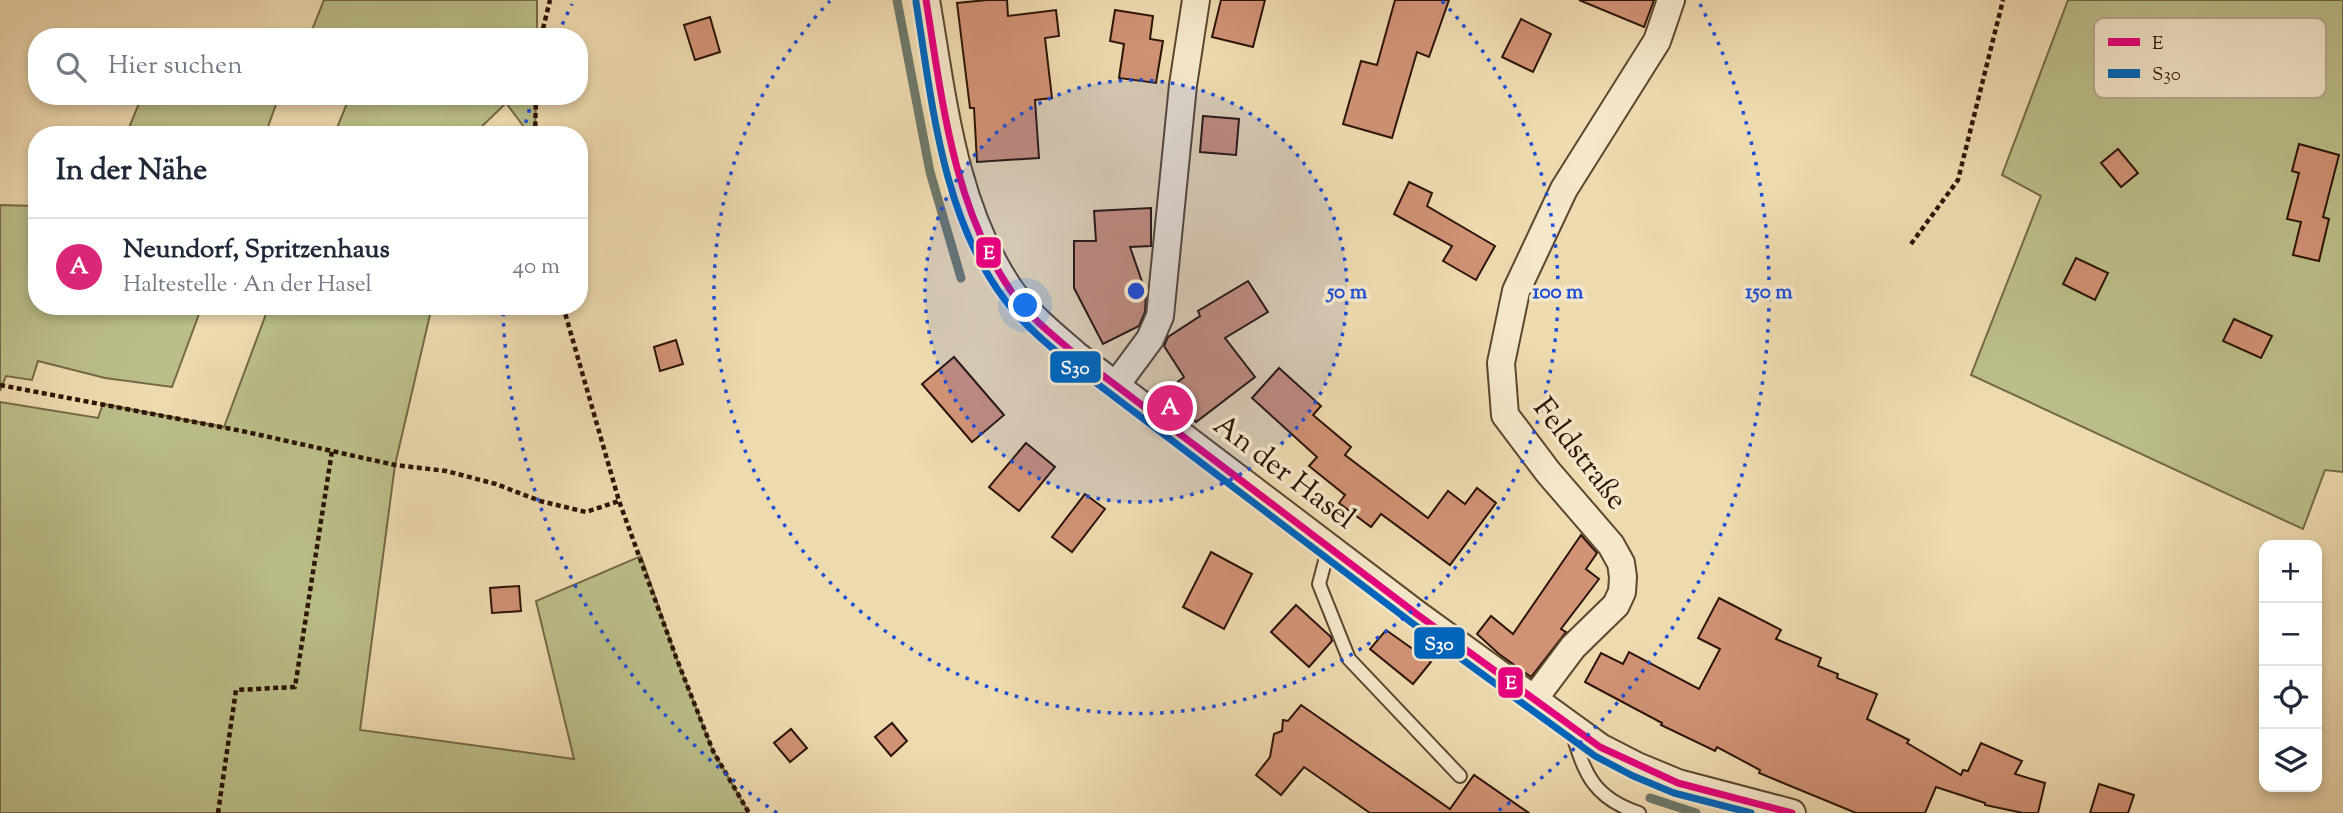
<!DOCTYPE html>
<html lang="de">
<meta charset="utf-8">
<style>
:root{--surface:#fff;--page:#f2f2f3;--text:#1f2937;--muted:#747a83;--line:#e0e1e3;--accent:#db2777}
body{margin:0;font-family:"Sorts Mill Goudy",serif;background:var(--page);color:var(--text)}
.controls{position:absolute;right:21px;bottom:21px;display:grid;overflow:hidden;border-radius:14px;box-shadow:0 4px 10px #0003}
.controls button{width:63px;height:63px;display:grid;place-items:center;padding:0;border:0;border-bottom:2px solid var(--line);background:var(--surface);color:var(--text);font:35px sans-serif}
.you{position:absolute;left:1026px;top:306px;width:24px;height:24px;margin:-18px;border:5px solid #fff;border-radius:50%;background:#1a73e8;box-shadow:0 0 0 10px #1a73e833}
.badge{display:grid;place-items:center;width:46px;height:46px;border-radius:50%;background:var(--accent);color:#fff;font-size:23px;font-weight:700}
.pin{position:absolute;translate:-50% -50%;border:4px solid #fff;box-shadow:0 2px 7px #0006}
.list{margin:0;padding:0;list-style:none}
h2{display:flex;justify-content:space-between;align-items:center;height:91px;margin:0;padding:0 28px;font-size:30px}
h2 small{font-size:23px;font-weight:400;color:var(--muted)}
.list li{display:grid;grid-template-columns:46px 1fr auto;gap:21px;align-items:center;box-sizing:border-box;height:98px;padding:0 28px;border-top:2px solid var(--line)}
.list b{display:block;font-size:26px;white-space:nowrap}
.list p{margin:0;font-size:23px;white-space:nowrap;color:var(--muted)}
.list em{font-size:23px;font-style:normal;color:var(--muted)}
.icon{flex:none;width:38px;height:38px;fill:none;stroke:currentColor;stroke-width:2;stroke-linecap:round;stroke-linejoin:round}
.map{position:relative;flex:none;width:2343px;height:813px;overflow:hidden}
.search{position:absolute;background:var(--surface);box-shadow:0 4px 10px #0003;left:28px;top:28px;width:560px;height:77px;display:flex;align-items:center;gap:18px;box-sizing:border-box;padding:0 24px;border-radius:28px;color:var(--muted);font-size:26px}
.panel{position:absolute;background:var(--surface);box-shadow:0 4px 10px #0003;left:28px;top:126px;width:560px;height:189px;border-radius:28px}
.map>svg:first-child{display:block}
.green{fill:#bbbe88;stroke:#746946;stroke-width:2}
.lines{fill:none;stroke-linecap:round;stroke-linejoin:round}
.stream{stroke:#6d786a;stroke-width:9}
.building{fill:#d19275;stroke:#2c1404;stroke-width:2}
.lane-casing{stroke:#5c462f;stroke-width:16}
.street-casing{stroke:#5c462f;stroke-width:30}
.path{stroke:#2c1404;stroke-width:4.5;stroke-dasharray:5 3.5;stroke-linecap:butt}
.lane{stroke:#f4e7cb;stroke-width:12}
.street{stroke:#f4e7cb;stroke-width:26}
.bus-1-casing{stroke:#f4e7cb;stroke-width:12}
.bus-2-casing{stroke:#f4e7cb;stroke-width:12}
.bus-1{stroke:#e5007d;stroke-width:7}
.bus-2{stroke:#0065bd;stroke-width:7}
.ring{fill:none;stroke:#1d4ed8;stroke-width:3.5;stroke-dasharray:3.5 7}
.labels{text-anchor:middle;stroke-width:7;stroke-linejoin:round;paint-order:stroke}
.street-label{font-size:30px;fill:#2c1404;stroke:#f4e7cb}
.key{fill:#f4e7cb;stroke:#b8a88f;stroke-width:2}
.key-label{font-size:19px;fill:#2c1404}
.centre{fill:#1d4ed8;stroke:#f4e7cb;stroke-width:3.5}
.ring-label{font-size:21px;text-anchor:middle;font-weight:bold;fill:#1d4ed8;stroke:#f4e7cb;stroke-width:7;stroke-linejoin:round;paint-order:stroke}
.line-badge{stroke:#f4e7cb;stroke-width:2.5}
.badge-label{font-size:19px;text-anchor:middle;font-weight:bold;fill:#fff}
</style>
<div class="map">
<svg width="2343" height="813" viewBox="0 0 2343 813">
<rect width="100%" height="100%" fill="#eedaaf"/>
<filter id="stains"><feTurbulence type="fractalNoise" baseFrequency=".00286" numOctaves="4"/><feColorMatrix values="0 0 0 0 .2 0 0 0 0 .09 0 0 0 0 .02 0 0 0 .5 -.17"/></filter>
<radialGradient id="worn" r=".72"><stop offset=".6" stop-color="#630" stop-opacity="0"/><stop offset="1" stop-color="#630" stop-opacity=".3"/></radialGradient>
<g class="green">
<path d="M324,0H537V37H312L310,35Z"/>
<path d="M2068,0H2343V472L2325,470L2303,529L1971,375L2041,196L2002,175Z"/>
<path d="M142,96H279L265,135H126Z"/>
<path d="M350,96H536L535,135H530L506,103L473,135H334Z"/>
<path d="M0,205L37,206V306H202L172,387L105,378L38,361L32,380L6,376L0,391Z"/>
<path d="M269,306H432L395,465L360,730L574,759L536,601L641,556L676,657L713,751L749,813H0V402L98,418L103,404L224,427Z"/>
</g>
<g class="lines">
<g class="stream">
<path d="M897,0L930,172L961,278"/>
<path d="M1650,798L1696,813"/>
</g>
</g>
<g class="building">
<path d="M987,0H1007L1008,16L1056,10L1059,36L1045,38L1052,98L1035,100L1039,158L977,162L974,108H970L957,3Z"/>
<path d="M1221,0H1265L1253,47L1212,37Z"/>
<path d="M1395,0H1449L1429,57L1417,52L1392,138L1343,124L1361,61L1377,65Z"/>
<path d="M1579,0H1654L1644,27Z"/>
<path d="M1115,10L1153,16L1150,39L1163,41L1156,83L1119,78L1124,44L1110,41Z"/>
<path d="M710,17L720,52L695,60L684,25Z"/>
<path d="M1521,19L1551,34L1533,72L1502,57Z"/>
<path d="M1203,116L1239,119L1236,155L1200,152Z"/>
<path d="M2299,144L2339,155L2323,217L2329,219L2319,261L2293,255L2301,222L2287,219L2299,173L2292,171Z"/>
<path d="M2118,149L2138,173L2121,187L2101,163Z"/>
<path d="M1409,182L1432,193L1427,206L1495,246L1476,280L1443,261L1452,246L1394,214Z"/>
<path d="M1151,208V246L1130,247L1146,293L1145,312L1139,326L1103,344L1074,288V241H1096L1094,211Z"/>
<path d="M2076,258L2108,273L2095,300L2063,284Z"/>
<path d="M1248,281L1268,312L1225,338L1255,377L1196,422L1170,388L1184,377L1164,346L1168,337L1200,316L1198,311Z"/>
<path d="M2234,319L2272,336L2261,358L2223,341Z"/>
<path d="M676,340L683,364L660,371L654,347Z"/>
<path d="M954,357L1004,415L972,442L922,384Z"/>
<path d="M1279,368L1321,406L1313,415L1351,447L1345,455L1428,518L1448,491L1465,504L1477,488L1496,503L1450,565L1381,514L1371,527L1339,503L1345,495L1309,466L1317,457L1252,398Z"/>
<path d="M1026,443L1055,467L1019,511L989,487Z"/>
<path d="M1085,494L1105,509L1072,552L1052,537Z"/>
<path d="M1581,535L1597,553L1586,569L1599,579L1561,629L1566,632L1531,677L1499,654L1477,634L1491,616L1513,634Z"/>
<path d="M1211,552L1252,574L1224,629L1183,607Z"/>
<path d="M519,586L521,611L492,613L490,588Z"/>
<path d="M1719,598L1781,630L1776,639L1821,658L1818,666L1838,674L1837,678L1877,694L1867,719L1909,740L1907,743L1961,775L1963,770L1968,771L1981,743L2022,761L2015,774L2045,783L2038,813H2023L1985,805V803L1936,787L1925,813H1856L1759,773L1760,770L1717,747L1715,751L1661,725L1662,723L1585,682L1601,653L1623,664L1629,652L1699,689L1720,649L1698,638Z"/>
<path d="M1296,605L1331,637L1332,641L1309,667L1271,632Z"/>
<path d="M1386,630L1431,662L1413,684L1370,649Z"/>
<path d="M1301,705L1450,809L1474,775L1529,813H1370L1304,767L1281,795L1256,775L1270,757L1274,734L1282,731L1283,720L1288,721Z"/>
<path d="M892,723L907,741L891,756L875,737Z"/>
<path d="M791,729L807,748L790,762L774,743Z"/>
<path d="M2099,784L2134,795L2128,813H2090Z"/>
</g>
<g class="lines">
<defs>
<g id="lane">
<path d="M1329,546L1319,584L1349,659L1460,776"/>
<path d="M1572,732C1585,775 1594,798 1639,813"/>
</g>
<g id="street">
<path d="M926,0C943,98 953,207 1011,291C1029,316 1053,335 1076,355L1418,615L1600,747L1637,766L1678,783L1792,813"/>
<path d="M1116,385L1150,339L1160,316L1183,85L1196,0"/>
<path d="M1534,699L1573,647L1616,605L1622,592L1623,577L1621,563L1611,545L1548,472L1505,415L1501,363L1516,291L1564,189L1657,41L1671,0"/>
</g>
</defs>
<use href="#lane" class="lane-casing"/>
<use href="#street" class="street-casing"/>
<g class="path">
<path d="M541,37L550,0"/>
<path d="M535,135L536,96"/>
<path d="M1911,244L1958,180L2003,0"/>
<path d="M563,306L619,501L676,657L713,751L749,813"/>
<path d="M0,385L242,431L395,465L446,471L496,484L540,501L586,512L619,501"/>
<path d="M218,813L236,690L295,687L332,451"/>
</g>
<use href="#lane" class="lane"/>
<use href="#street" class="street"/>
<defs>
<path id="bus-1" d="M926,0C942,99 953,206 1011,291C1028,316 1053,335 1076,355L1418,615L1600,747L1678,783L1792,813"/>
<path id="bus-2" d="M916,2C932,102 942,217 1005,300C1023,324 1047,344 1070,363L1412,623L1595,756L1633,776L1674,793L1751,813"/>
</defs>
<use href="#bus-1" class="bus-1-casing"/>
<use href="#bus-2" class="bus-2-casing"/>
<use href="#bus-1" class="bus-1"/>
<use href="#bus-2" class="bus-2"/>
</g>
<circle cx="1136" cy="291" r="211" fill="#1d4ed8" fill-opacity=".12"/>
<g class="ring">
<circle cx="1136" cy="291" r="211"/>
<path d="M1442 1A422 422 0 1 1 830 1"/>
<path d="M777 813A633 633 0 0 1 503 308M523 133A633 633 0 0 1 532 101M558 34A633 633 0 0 1 572 4M1700 4A633 633 0 0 1 1495 813"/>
</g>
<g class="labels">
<g class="street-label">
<text transform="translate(1581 453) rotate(52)" y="10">Feldstraße</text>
<text transform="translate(1285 471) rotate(37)" y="10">An der Hasel</text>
</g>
</g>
<rect x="2094" y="18" width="232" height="80" rx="10" class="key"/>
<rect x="2108" y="38" width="32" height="8" fill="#e5007d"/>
<rect x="2108" y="69" width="32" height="9" fill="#0065bd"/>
<g class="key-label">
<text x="2152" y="49">E</text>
<text x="2152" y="80">S30</text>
</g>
<circle cx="1136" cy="291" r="10" class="centre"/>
<g class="ring-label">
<text x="1347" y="298">50 m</text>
<text x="1558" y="298">100 m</text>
<text x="1769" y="298">150 m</text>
</g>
<g class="line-badge">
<rect x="975" y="236" width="27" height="33" rx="7" fill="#e5007d"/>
<rect x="1049" y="350" width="53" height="34" rx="7" fill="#0065bd"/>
<rect x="1413" y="626" width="53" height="34" rx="7" fill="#0065bd"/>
<rect x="1497" y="666" width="27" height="33" rx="7" fill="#e5007d"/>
</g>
<g class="badge-label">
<text x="989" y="259">E</text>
<text x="1075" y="374">S30</text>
<text x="1439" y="650">S30</text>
<text x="1511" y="689">E</text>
</g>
<rect width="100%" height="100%" filter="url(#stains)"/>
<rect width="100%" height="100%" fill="url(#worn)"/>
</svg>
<div class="controls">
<button>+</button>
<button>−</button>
<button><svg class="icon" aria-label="locate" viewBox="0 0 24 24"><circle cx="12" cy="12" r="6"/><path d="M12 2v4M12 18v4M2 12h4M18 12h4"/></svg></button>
<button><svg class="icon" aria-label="layers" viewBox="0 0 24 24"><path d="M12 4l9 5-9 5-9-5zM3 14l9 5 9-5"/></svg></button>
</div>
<div class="you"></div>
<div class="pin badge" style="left:1170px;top:408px">A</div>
<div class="search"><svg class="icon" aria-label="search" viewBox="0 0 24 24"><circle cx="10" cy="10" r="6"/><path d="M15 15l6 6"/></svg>Hier suchen</div>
<section class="panel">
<h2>In der Nähe<small></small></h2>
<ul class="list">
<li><span class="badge">A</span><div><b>Neundorf, Spritzenhaus</b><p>Haltestelle · An der Hasel</p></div><em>40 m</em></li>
</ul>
</section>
</div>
